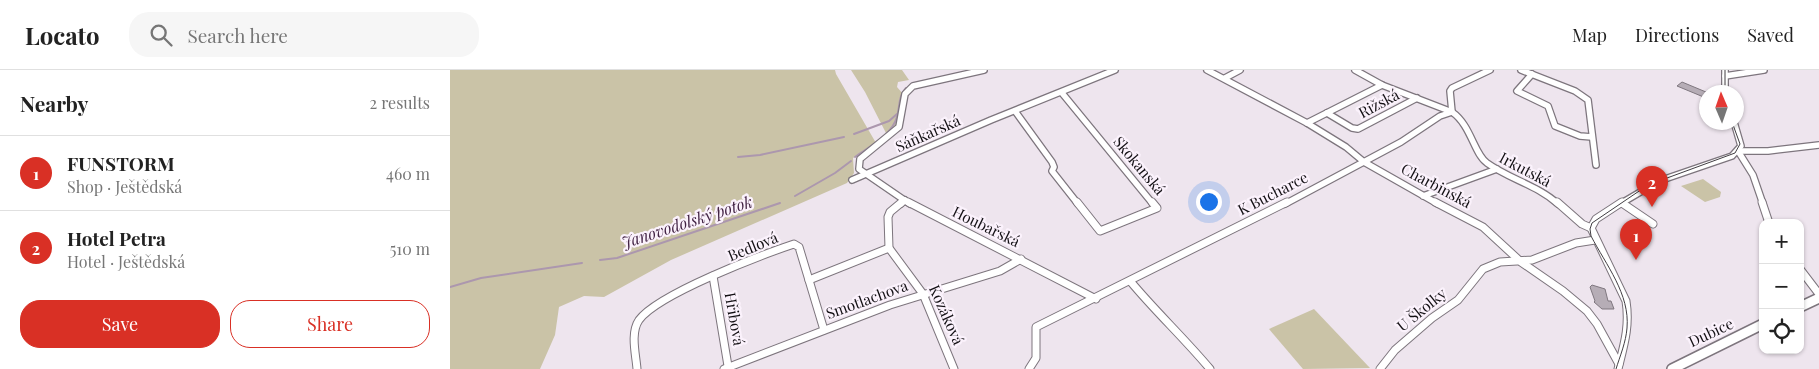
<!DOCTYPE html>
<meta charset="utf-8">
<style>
:root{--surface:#fff;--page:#f6f6f6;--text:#222;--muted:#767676;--line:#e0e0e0;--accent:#d93025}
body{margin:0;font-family:"Playfair Display",serif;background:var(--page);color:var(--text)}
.controls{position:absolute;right:15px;bottom:15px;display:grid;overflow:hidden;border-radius:10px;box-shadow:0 1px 4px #0004}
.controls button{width:45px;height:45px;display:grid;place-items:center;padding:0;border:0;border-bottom:1px solid var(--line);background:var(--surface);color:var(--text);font:25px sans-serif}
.compass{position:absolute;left:1249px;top:15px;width:45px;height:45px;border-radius:50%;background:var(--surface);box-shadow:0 1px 4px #0004;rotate:358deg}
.you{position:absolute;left:758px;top:131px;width:18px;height:18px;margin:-12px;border:4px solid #fff;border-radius:50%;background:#1a73e8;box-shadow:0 0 0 8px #1a73e833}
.badge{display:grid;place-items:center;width:32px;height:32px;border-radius:50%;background:var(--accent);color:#fff;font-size:16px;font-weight:700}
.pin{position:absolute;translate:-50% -41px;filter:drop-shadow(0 1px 2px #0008)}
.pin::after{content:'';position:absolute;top:26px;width:18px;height:15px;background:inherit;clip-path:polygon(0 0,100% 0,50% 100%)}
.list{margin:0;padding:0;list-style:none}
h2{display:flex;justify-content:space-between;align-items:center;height:65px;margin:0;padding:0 20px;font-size:21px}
h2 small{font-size:16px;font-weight:400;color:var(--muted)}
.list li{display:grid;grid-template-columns:32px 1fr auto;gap:15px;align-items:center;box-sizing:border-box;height:75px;padding:0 20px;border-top:1px solid var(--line)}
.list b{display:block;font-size:19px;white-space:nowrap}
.list p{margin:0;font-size:16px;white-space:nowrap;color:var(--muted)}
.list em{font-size:16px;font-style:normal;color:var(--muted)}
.actions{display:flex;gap:10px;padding:15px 20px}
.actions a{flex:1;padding:11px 0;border:1px solid var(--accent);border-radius:20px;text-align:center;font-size:18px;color:var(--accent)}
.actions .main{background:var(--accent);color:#fff}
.icon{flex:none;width:28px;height:28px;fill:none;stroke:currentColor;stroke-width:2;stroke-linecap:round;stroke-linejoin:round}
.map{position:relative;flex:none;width:1369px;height:299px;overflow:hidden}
header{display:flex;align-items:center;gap:30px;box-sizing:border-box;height:70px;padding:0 25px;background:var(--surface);border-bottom:1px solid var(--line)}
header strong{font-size:24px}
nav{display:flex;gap:28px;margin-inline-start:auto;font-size:18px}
.search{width:350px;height:45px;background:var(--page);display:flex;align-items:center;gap:12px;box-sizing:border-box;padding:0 18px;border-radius:20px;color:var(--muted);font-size:19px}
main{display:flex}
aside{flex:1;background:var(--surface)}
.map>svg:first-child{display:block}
.green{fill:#cac3a7}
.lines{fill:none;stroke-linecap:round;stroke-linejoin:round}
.stream{stroke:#ac97ae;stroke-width:2}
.building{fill:#b6adb6;stroke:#7f777f}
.street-far1-casing{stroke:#7d757d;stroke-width:8}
.street-casing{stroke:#7d757d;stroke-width:9}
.secondary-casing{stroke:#7d757d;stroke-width:12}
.street-far1{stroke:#fff;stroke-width:5.5}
.street{stroke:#fff;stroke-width:7}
.secondary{stroke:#fff;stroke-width:9}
.tram{stroke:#423e43;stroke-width:1}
.labels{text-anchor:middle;stroke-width:4.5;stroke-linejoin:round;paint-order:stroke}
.street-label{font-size:15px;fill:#131014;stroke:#fbf2fc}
.water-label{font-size:16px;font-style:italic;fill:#422344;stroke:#fbf2fc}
</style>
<header>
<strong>Locato</strong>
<div class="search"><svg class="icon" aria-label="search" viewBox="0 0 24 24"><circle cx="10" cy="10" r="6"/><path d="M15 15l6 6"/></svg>Search here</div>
<nav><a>Map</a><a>Directions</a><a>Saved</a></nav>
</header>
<main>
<aside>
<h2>Nearby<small>2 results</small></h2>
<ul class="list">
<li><span class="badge">1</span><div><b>FUNSTORM</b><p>Shop · Ještědská</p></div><em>460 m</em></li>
<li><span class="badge">2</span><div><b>Hotel Petra</b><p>Hotel · Ještědská</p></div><em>510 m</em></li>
</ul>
<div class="actions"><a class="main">Save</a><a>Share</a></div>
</aside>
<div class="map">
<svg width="1369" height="299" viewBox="0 0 1369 299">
<rect width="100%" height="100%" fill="#eee5ee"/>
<g class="green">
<path d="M0,0H385L386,4L426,73L403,88L404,103L397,113L221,190L154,227L134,226L109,237L105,265L90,299H0Z"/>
<path d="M401,0H452L459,10L448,12L447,17L453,24L448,55L437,65L415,22Z"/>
<path d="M1253,109L1271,122L1270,127L1255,132L1231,116Z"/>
<path d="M864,239L920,298L853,299L819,259Z"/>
</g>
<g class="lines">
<g class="stream">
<path d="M404,64L439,51L447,44"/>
<path d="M288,87L310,85L394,67"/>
<path d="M405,87C419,77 442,65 447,47C450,37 448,27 456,18"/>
<path d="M345,126L385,103L401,91"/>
<path d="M150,190L167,188L330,133"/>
<path d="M0,217L31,208L132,193"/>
</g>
</g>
<g class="building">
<path d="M1232,12L1256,22V28L1227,16Z"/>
<path d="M1142,215L1155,219L1158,231H1161L1164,239H1152L1144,232L1145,231L1140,217Z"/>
</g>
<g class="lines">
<defs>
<g id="street-far1">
<path d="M757,0L857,53L896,77L914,92L988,134"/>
<path d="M905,0L932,15L1002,42C1021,55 1024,84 1037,93C1059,109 1087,115 1108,134"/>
<path d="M1071,0L1125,21L1138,30L1146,95"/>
<path d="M1275,0V22"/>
<path d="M1082,4L1067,21L1098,36L1105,56L1130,66L1142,67"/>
<path d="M1275,6L1314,0"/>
<path d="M775,8L790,0"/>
<path d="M612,23L703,134"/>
<path d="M565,41L602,92L604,97L602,101L628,134"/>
<path d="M1002,42L1000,21L1002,18L1040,0"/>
<path d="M877,43L902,58L908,59L967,28"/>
<path d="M857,53L932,15"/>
<path d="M1288,81H1318L1369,75"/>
<path d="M1288,81L1303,105L1313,134"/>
<path d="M402,110L541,50L665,0"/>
<path d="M973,126L1047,99"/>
<path d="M451,134L455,130"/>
<path d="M460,134L409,99L410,89L449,57L455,24L463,16L534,0"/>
<path d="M835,134L951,72L990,46L1002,42"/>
<path d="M1170,134L1209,111L1282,86L1291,76L1284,52"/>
</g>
<g id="street">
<path d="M452,132L440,142L438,147L439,178L473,224L504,299"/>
<path d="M458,132L646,229"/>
<path d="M627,132L650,161L707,138L702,132"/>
<path d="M985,132L1033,157L1071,192L1113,221L1137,241L1147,254L1169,294"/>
<path d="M1107,132L1132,154L1141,158"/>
<path d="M1312,132L1319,153"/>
<path d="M1172,133L1203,154"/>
<path d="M1350,199L1369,224"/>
<path d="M263,206L278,296"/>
<path d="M359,210L439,178"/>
<path d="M681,212C706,242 735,269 760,299"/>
<path d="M187,299C186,285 180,263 189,250C208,224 311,185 344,174L349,177L374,260"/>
<path d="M274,299L440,235L550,201L571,189"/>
<path d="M579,299L586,288V257L837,132"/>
<path d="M930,299L945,280L982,248L1008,230L1033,199L1050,192L1082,190L1126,173L1145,170"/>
<path d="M1168,299C1174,275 1180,256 1176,231L1141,158L1146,149L1172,132"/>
</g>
<g id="secondary">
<path d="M1350,237L1369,228"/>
<path d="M1222,299L1313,254"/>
</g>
</defs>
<use href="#street-far1" class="street-far1-casing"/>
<use href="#street" class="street-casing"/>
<use href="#secondary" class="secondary-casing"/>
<use href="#street-far1" class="street-far1"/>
<use href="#street" class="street"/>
<use href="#secondary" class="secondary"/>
<g class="tram">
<path d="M1275,0V22"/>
<path d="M1166,299C1170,286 1176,272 1177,258C1180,224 1156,195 1141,166L1140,159L1142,153L1198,115L1285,83L1290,74L1282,52"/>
</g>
</g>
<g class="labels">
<g class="street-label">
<text transform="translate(929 34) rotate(-28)" y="5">Rižská</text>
<text transform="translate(478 64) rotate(-24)" y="5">Sáňkařská</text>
<text transform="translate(689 96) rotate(50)" y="5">Skokanská</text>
<text transform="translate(1075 100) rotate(28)" y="5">Irkutská</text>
<text transform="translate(986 116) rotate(28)" y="5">Charbinská</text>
<text transform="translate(823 124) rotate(-27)" y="5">K Bucharce</text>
<text transform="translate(536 157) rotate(26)" y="5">Houbařská</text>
<text transform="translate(303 177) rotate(-22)" y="5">Bedlová</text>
<text transform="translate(417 230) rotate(-20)" y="5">Smotlachova</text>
<text transform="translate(972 240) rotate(-39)" y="5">U Školky</text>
<text transform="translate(496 245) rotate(66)" y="5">Kozáková</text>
<text transform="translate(284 249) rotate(80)" y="5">Hřibová</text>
<text transform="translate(1261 263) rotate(-25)" y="5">Dubice</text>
</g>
<g class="water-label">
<text transform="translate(237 152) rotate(-18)" y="6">Janovodolský potok</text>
</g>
</g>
</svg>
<div class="controls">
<button>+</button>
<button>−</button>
<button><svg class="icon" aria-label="locate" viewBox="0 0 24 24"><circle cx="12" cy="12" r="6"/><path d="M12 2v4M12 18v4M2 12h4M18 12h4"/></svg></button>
</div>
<svg class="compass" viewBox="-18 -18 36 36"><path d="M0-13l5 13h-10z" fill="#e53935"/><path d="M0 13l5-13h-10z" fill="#767676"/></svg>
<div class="you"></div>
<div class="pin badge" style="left:1186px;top:190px">1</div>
<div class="pin badge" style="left:1202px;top:137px">2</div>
</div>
</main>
